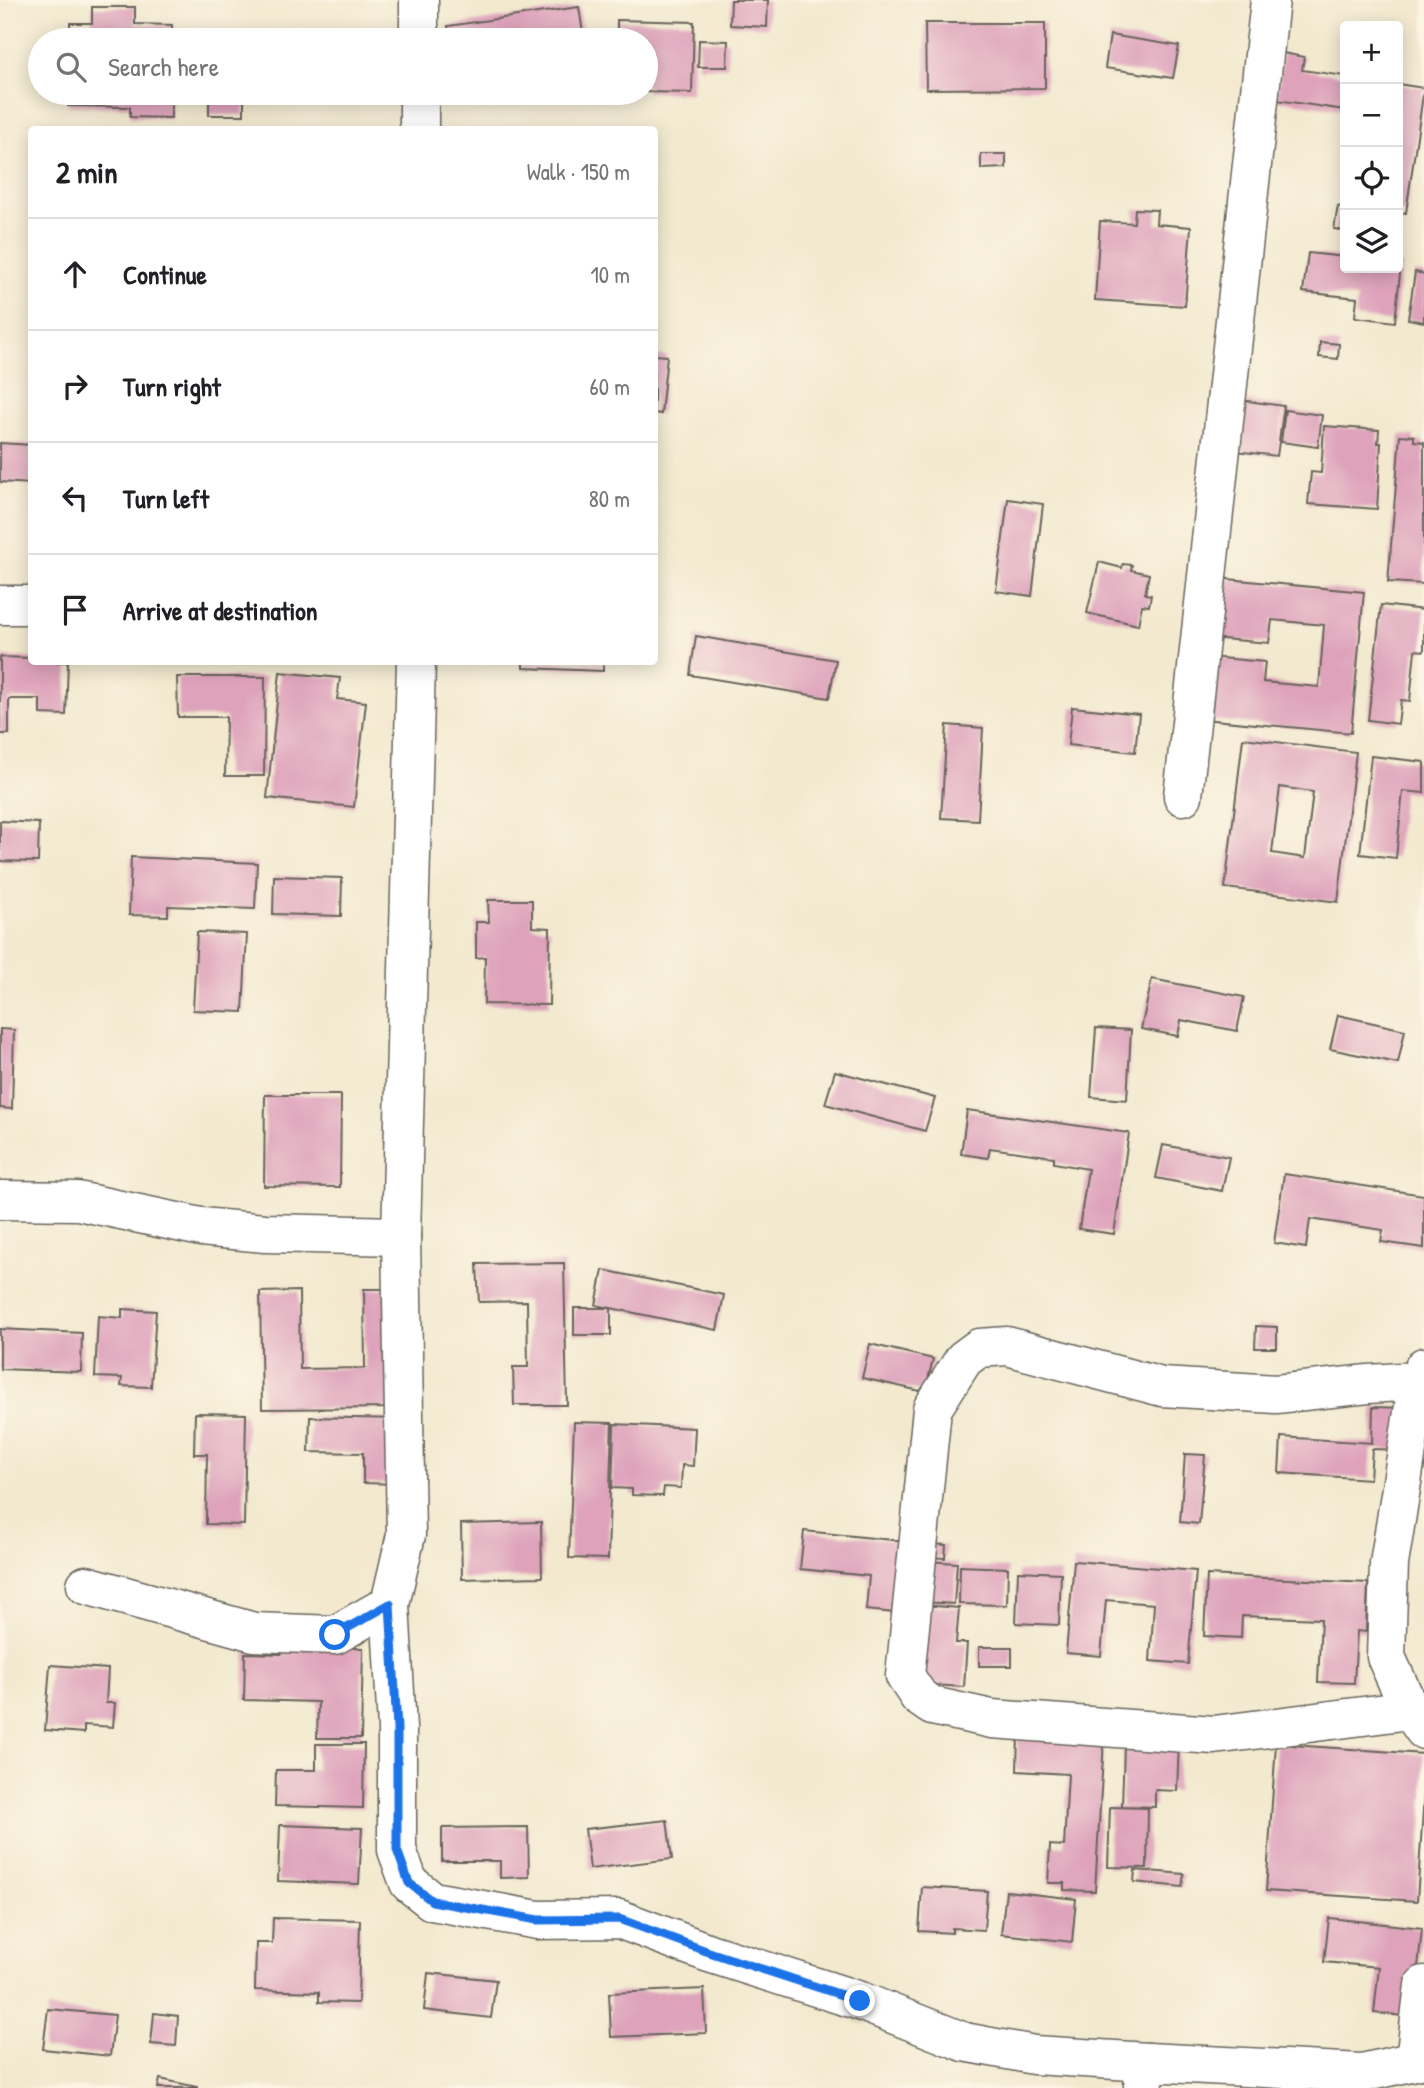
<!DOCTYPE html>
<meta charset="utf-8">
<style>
:root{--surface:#fff;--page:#f6f6f6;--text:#202124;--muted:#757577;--line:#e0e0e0}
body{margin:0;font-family:"Patrick Hand",sans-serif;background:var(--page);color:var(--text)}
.controls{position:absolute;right:21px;top:21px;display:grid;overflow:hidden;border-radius:7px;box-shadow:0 4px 18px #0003}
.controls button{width:63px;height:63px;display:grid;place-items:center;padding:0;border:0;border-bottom:2px solid var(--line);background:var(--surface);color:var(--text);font:35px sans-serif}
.stop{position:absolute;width:21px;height:21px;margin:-16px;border:5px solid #1a73e8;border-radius:50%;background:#fff}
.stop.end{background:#1a73e8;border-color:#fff;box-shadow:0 2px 7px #0008}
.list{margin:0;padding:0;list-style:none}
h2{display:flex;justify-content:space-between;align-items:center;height:91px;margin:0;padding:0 28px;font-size:30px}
h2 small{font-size:23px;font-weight:400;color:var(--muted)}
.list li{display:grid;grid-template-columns:46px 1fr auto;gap:21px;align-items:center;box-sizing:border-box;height:112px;padding:0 28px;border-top:2px solid var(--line)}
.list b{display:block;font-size:26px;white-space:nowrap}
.list em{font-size:23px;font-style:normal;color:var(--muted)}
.icon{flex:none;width:38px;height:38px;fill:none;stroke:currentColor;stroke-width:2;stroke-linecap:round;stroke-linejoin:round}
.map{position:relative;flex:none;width:1424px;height:2088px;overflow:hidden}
.search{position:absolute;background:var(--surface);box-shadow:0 4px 18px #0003;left:28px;top:28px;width:630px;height:77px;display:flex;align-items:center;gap:18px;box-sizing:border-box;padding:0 24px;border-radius:38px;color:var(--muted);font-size:26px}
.panel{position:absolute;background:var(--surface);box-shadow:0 4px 18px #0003;left:28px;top:126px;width:630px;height:539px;border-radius:7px}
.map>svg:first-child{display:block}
.building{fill:#dea3bb;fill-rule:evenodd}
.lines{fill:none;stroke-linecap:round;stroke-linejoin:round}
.street-casing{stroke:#67645b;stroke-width:41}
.street{stroke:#fff;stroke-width:38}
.route{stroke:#1a73e8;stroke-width:9}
</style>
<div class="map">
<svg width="1424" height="2088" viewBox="0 0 1424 2088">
<rect width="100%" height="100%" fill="#fcf5e5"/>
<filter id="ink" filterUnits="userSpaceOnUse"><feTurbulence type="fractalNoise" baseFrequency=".0143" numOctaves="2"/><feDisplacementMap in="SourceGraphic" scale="14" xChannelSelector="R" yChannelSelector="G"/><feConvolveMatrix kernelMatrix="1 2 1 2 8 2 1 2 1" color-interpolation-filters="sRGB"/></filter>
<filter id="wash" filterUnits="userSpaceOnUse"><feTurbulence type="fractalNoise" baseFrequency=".00686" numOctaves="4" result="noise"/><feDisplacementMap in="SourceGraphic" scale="28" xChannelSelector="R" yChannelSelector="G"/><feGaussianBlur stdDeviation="1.57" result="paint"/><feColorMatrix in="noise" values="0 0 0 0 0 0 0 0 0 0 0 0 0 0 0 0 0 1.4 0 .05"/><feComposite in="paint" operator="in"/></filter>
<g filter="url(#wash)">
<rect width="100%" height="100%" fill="#f2e9cf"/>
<g id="blocks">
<g class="building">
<path d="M731,0H768L767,27L730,25Z"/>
<path d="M92,7H135V24L172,25V40H70V23H92Z"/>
<path d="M579,7L584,40H451L448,26Z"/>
<path d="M617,20L694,22L692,93L646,92V40H617Z"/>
<path d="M925,23H1045V88L926,89Z"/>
<path d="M1110,35L1179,46L1173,78L1105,68Z"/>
<rect x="210" y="36" width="77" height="4"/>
<path d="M699,40L728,41L727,67H698Z"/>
<path d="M1283,53L1304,57L1302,70L1345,76V110L1277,100Z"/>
<path d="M1398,84L1424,88L1406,213L1398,212Z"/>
<path d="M69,93H171V118L130,117V107L68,106Z"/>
<rect x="209" y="93" width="35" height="22"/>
<path d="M981,154H1006V168L981,169Z"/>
<path d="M1338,206L1345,207V231L1334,229Z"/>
<path d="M1135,209L1157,210L1156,224L1191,227L1185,306L1095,300L1100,221L1134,223Z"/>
<path d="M1308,253L1345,257V268H1398V263L1401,264L1395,322L1355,317L1357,298L1303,292Z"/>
<path d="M1415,272L1424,274V322L1408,319Z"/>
<path d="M1320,342L1339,344L1338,359L1319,357Z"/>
<path d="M654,355L667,356L661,414L654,413Z"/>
<path d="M1233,399L1284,406L1277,456L1226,450Z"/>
<path d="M1285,410L1322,415L1318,447L1281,442Z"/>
<path d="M1324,426L1379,430L1378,443H1381L1377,509L1308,504L1311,472L1321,473Z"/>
<path d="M1400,435L1414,436V441L1424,442V584L1388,582Z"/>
<path d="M0,443L32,445V484L0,482Z"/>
<path d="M1008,499L1043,504L1032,596L996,591Z"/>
<path d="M1099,562L1122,568L1123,564L1132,565L1131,570L1149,574L1145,594L1151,595L1149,606L1142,605L1138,625L1087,613Z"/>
<path d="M1217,578L1364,592L1351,733L1203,719L1209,657L1265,662L1263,682L1319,687L1324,625L1272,620L1269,643L1211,638Z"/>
<path d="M1381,605L1424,610V651L1415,650L1410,701L1401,700L1398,724L1368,720Z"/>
<path d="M696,636L836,660L829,698L690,675Z"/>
<path d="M0,657L32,658V662H68L66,715L40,714V699H9V734H0Z"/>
<path d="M523,662H603V671L523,668Z"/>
<path d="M280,672L340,678L337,699L366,702L354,807L267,798Z"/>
<path d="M177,677H265L264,776H225L226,717H178Z"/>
<path d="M1072,707L1139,714L1135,752L1068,745Z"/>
<path d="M947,725L983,728L978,820L941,818Z"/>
<path d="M1243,738L1356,752L1338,902L1225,888ZM1280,787L1313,792L1305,858L1272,853Z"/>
<path d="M1371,756L1424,762V793L1403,791L1396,858L1360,854Z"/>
<path d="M0,821L39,823L38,862L0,861Z"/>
<path d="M131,857L257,863L255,909L168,906V916L129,915Z"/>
<path d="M274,876L342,878L341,916L273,914Z"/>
<path d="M488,900H532V927L550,928L549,1005L484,1004L485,957L476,958V922H489Z"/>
<path d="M197,932L247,934L243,1012L193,1010Z"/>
<path d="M1152,979L1244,997L1237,1031L1181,1020L1178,1036L1141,1029Z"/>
<path d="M1338,1015L1405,1030L1398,1063L1330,1049Z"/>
<path d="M1096,1028L1131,1030L1127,1100L1091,1097Z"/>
<path d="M0,1029L14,1030L12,1109L0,1108Z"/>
<path d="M835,1071L935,1098L925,1131L825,1104Z"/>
<path d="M265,1095H341L340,1187L264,1186Z"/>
<path d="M967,1110L1129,1133L1114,1234L1079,1229L1088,1169L1054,1163V1157L990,1148L988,1158L961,1154Z"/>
<path d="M1163,1145L1229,1157L1222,1191L1156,1178Z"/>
<path d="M1284,1174L1424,1195V1248L1381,1242L1383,1230L1310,1219L1306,1248L1274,1243Z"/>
<path d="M564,1263L567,1405H514L513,1367H528L527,1301L479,1302L477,1264Z"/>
<path d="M603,1270L724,1295L717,1330L596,1305Z"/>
<path d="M364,1289H400L401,1408L262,1409L260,1292L299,1291L300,1369L365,1368Z"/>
<rect x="574" y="1308" width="37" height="27"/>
<path d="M122,1309L156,1311L151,1387L121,1386L122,1378L95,1377L98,1316L122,1318Z"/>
<path d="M1256,1326L1277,1327V1348H1255Z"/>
<path d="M0,1329L82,1333L81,1372L0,1369Z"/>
<path d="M870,1344L933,1359L925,1392L862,1378Z"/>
<path d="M1373,1407L1405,1408L1404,1450L1372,1449L1370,1479L1279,1473L1281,1437L1372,1443Z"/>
<path d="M195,1413L246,1414L244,1525L206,1524L207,1454H194Z"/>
<path d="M310,1417L401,1419L399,1484L363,1483V1453L309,1452Z"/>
<path d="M574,1422L612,1423L608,1559L569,1558Z"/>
<path d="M614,1424L695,1428L693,1466L682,1465L681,1488L664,1487L663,1496L632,1495V1489L612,1488Z"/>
<path d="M1185,1454L1205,1455L1199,1524L1180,1522Z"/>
<path d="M541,1522L542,1577L462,1579L461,1524Z"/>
<path d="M804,1531L912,1542L905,1614L866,1610L869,1576L800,1569Z"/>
<path d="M929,1544L946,1545L945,1558L928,1557Z"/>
<path d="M927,1561L957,1563L954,1604L924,1602Z"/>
<path d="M1074,1561L1196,1571L1188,1664L1150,1661L1154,1604L1106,1600L1101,1656L1066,1653Z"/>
<path d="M960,1566L1008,1568L1007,1605L959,1604Z"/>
<path d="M1018,1571L1061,1573L1059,1625L1016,1623Z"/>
<path d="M1207,1575L1368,1583L1366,1632L1357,1631L1354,1683L1318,1682L1321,1619L1242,1616L1241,1638L1204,1636Z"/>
<path d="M923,1605L959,1608L956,1643H967L964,1687L918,1684Z"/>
<path d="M281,1646L363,1648L361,1738H317L318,1702L244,1700L245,1653L281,1654Z"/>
<rect x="979" y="1647" width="33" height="19"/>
<path d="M50,1665L108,1669L106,1703H115L113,1727L84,1725V1733L45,1730Z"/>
<path d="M1018,1735L1104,1740L1095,1891L1064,1890V1883H1048L1050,1845L1064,1846L1068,1774L1017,1771Z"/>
<path d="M1179,1742L1177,1791L1155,1790V1807L1122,1806L1124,1746Z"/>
<path d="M316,1744H364L363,1808L275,1806L276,1770H316Z"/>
<path d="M1276,1744L1424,1754V1794L1417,1901L1266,1891Z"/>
<path d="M1110,1807L1148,1808L1147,1868L1108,1867Z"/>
<path d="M667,1820L672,1859L590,1869L585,1829Z"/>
<path d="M280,1825L362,1828L359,1884L278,1881Z"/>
<path d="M528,1827L529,1877L500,1878V1861H442V1828Z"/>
<path d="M1135,1870L1184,1874L1182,1887L1134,1882Z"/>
<path d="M922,1887L987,1891L984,1930L952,1928V1933L919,1931Z"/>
<path d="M1006,1891L1076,1899L1072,1942L1001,1934Z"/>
<path d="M273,1918L360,1920L358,2003L319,2002V1992L255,1990L256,1943H272Z"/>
<path d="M1329,1918L1422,1928L1413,2017L1374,2013L1379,1967L1324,1962Z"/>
<path d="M428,1973L496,1980L491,2018L424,2010Z"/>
<path d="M704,1989L706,2033L611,2037L609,1993Z"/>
<path d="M48,2009L115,2015L110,2056L43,2049Z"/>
<path d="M154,2013L178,2016L176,2046L151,2044Z"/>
<path d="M160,2079L197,2087V2088H158Z"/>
</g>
</g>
</g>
<g filter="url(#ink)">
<use href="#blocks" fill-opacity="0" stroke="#67645b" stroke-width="2"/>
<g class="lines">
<defs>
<g id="street">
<path d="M419,40V0"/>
<path d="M419,130V93"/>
<path d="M0,605H32"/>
<path d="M1183,796L1270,0"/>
<path d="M0,1200L78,1201L201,1227L265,1233L401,1236"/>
<path d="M1424,1367L1418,1381L1389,1564L1386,1657L1410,1710L1424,1730"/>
<path d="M86,1585L254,1632L335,1635L390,1604L406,1535L401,1236L416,662"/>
<path d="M390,1604L397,1728V1850L409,1883L432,1901L538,1920L619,1919L709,1953L860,2001L964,2042L1034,2055L1148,2062"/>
<path d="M1410,1710L1214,1735L992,1719L932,1706L919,1697L905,1676L932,1409L964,1359L979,1348L1007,1346L1162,1387L1276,1394L1368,1384L1418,1381"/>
<path d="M1415,2061L1424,1985"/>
<path d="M1143,2086L1148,2062L1362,2073L1424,2059"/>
</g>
</defs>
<use href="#street" class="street-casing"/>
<use href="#street" class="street"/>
</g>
</g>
<g class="lines" filter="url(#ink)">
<path class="route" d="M335,1635L390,1604L397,1728V1850L409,1883L432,1901L538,1920L619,1919L709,1952L860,2001"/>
</g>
</svg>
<div class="controls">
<button>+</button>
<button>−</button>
<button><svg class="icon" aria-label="locate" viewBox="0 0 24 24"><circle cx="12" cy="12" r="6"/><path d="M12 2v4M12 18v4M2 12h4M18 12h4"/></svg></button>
<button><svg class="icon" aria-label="layers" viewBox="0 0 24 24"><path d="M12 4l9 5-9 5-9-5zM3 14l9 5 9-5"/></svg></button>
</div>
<div class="stop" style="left:335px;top:1635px"></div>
<div class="stop end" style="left:860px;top:2001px"></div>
<div class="search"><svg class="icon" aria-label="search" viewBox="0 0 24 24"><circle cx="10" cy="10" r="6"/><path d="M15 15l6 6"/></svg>Search here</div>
<section class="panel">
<h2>2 min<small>Walk · 150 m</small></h2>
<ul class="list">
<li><svg class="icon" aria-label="ahead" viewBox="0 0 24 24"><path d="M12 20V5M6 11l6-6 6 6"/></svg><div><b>Continue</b></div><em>10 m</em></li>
<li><svg class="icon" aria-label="right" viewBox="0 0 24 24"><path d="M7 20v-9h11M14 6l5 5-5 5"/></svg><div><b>Turn right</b></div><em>60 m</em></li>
<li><svg class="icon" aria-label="left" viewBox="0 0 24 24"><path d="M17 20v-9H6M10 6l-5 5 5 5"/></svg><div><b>Turn left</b></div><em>80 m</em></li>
<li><svg class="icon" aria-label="arrive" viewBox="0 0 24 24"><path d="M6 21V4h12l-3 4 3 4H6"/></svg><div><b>Arrive at destination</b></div></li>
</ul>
</section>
</div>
